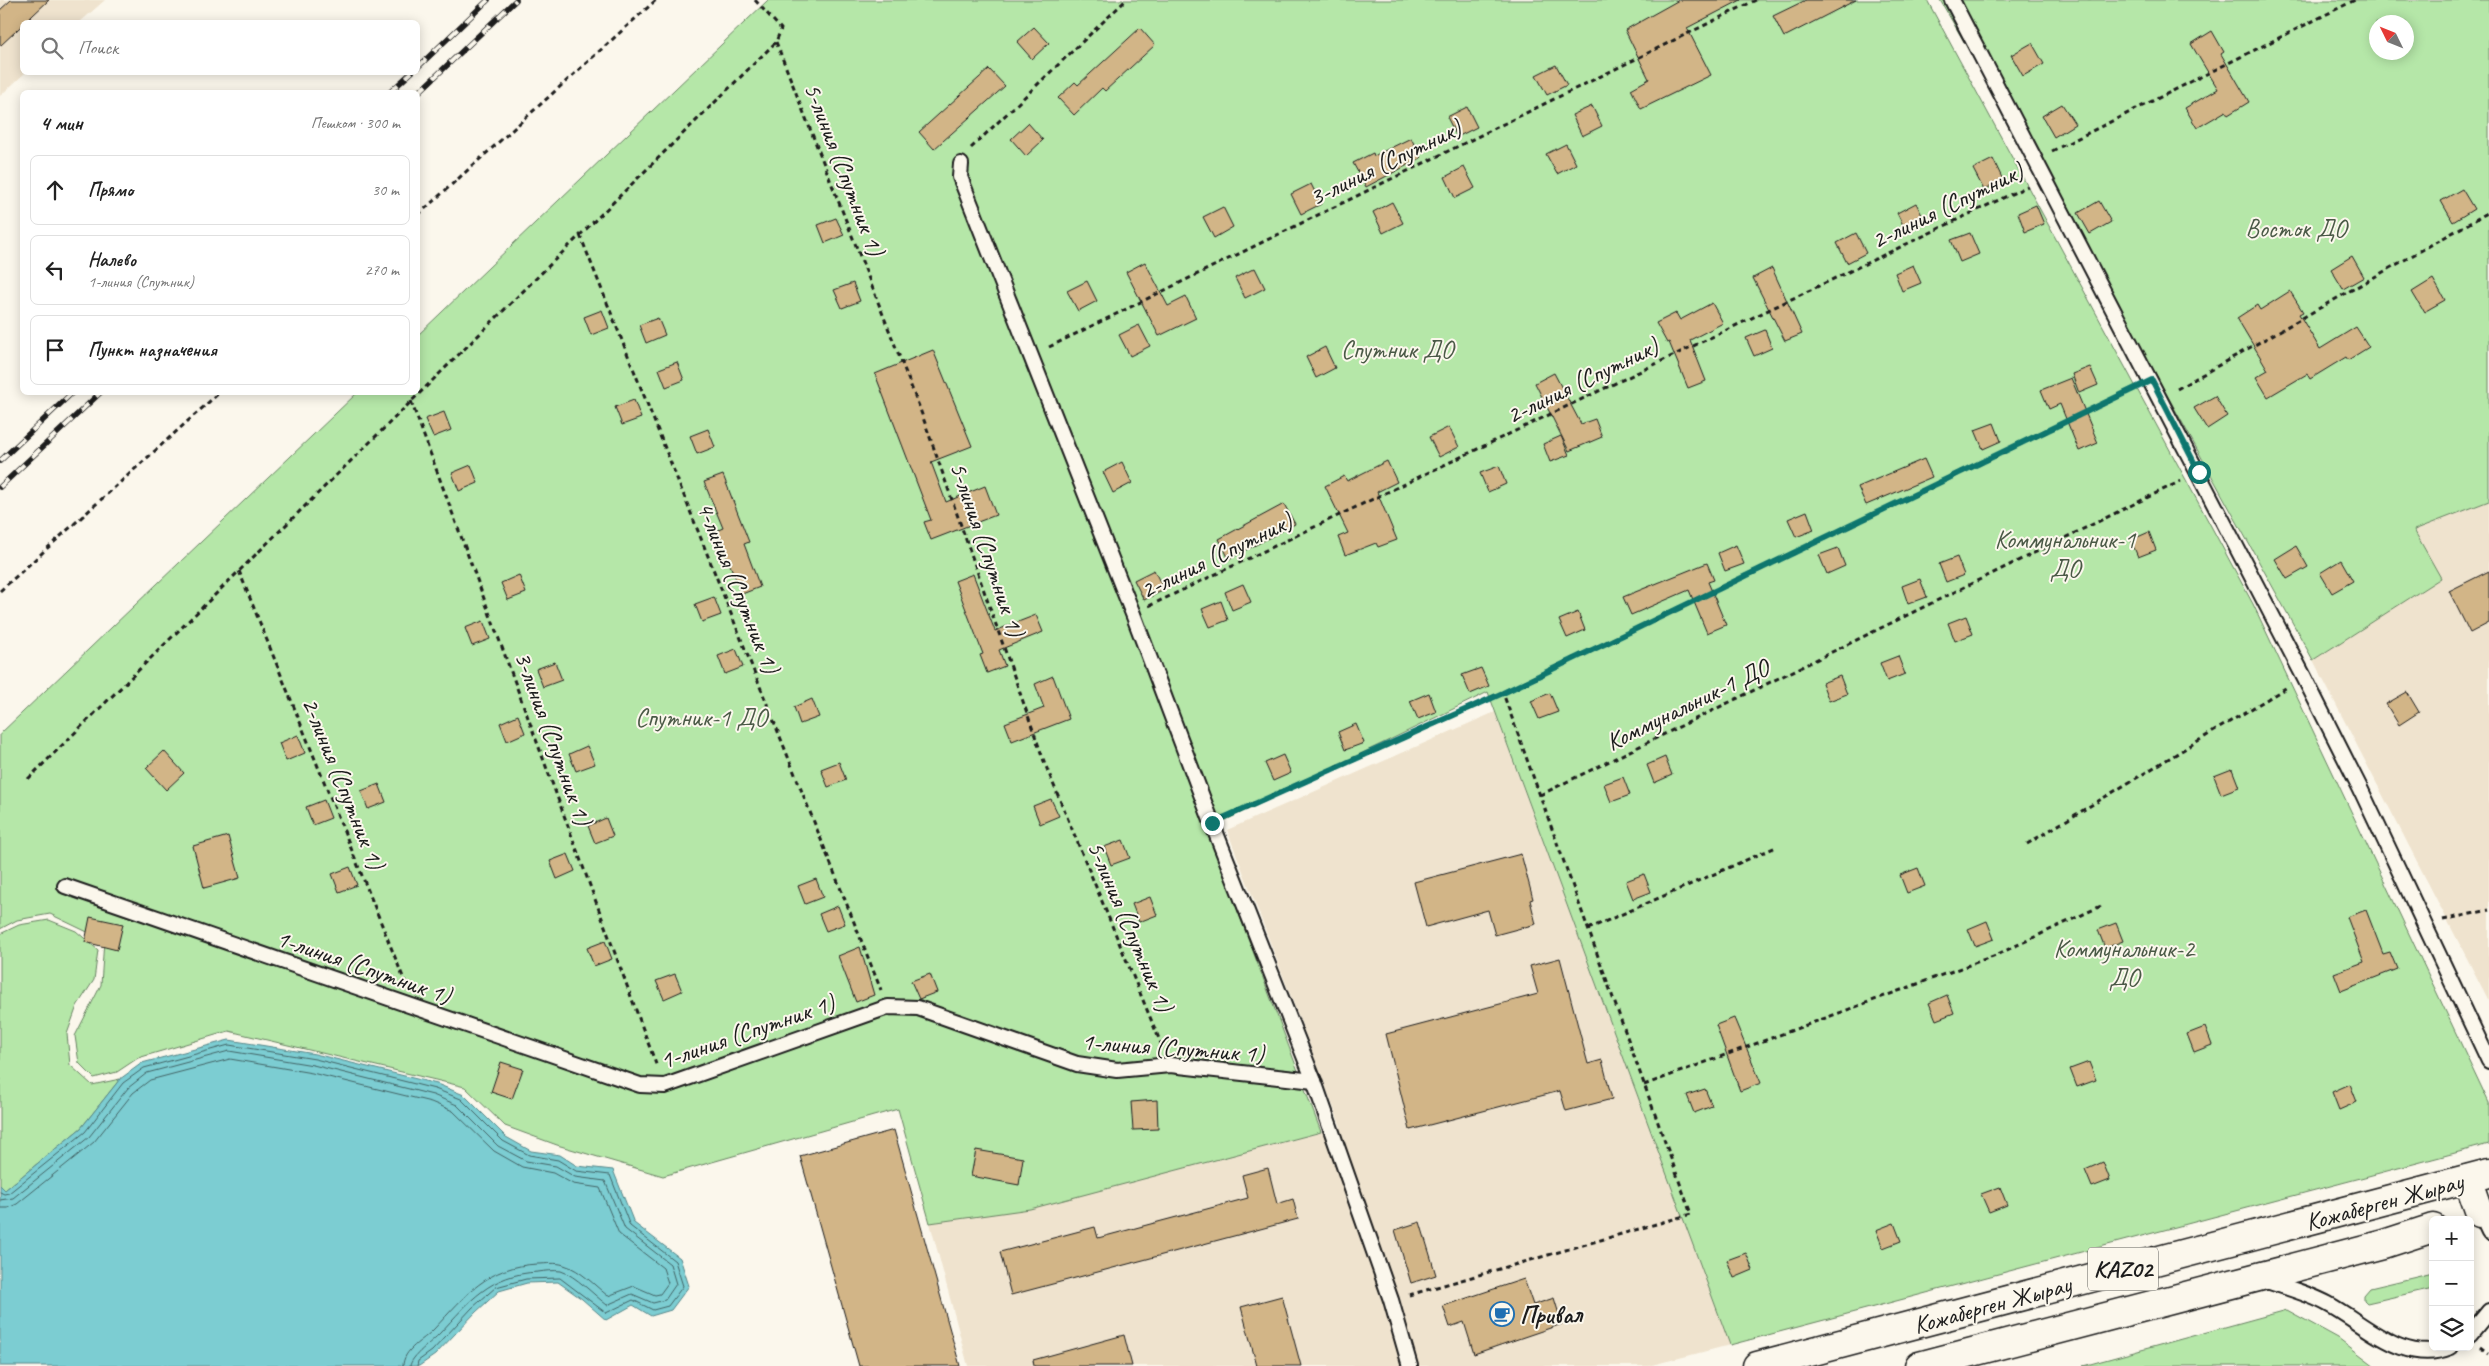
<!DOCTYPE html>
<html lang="ru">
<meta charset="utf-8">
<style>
:root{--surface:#fff;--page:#f2f2f2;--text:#222;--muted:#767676;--line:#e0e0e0}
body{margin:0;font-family:Caveat,sans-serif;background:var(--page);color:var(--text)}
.controls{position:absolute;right:15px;bottom:15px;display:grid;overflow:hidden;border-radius:8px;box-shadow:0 2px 12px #0003}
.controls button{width:45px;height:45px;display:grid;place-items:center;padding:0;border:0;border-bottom:1px solid var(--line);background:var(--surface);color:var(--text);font:25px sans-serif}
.compass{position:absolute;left:2369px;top:15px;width:45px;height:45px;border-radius:50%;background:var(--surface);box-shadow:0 2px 12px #0003;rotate:313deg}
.stop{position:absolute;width:15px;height:15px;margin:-11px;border:4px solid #0f766e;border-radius:50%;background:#fff}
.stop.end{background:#0f766e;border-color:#fff;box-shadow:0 1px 5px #0008}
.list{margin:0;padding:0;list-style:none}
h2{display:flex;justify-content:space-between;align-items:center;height:65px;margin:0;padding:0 20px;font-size:21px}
h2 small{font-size:16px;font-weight:400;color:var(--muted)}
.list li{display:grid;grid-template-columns:32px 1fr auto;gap:15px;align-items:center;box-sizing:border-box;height:70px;margin:0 10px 10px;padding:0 10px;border:1px solid var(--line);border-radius:8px}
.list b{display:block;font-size:19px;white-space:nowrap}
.list p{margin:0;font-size:16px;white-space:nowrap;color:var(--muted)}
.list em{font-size:16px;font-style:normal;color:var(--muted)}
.icon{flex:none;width:28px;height:28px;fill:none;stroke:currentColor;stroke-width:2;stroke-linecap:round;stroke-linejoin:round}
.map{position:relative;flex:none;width:2489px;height:1366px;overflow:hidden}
.search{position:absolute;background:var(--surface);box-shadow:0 2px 12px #0003;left:20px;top:20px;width:400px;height:55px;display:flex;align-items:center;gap:12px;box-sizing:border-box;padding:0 18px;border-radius:8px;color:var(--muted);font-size:19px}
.panel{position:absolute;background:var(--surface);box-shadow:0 2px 12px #0003;left:20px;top:90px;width:400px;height:305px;border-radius:8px}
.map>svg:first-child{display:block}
.built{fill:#efe3ce}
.green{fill:#b5e7a8;stroke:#688262;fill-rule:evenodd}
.water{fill:#7ccdd2;stroke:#568689}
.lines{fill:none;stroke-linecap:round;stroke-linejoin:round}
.shore{stroke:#426365;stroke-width:1}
.building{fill:#d2b587;stroke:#1c1c1c}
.service-casing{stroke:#1c1c1c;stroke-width:18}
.trunk-casing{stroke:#1c1c1c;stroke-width:31}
.path{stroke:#1c1c1c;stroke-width:3;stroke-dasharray:5 4;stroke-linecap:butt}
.service{stroke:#fbf7ec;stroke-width:14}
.trunk{stroke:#fbf7ec;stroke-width:28}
.rail-casing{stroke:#1c1c1c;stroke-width:5.5}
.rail{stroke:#fbf7ec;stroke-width:4;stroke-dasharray:11;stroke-linecap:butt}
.route{stroke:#0f766e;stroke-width:6}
.labels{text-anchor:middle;stroke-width:4;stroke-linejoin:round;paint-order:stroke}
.shield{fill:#fbf7ec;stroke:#5f5e5a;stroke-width:1}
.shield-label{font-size:24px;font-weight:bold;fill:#1c1c1c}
.street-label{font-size:25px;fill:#1c1c1c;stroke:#fbf7ec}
.park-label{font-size:25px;fill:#4a5946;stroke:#fbf7ec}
.poi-label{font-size:25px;font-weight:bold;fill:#1c1c1c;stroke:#fbf7ec;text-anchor:start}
</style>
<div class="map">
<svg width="2489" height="1366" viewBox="0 0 2489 1366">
<rect width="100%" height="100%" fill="#fbf7ec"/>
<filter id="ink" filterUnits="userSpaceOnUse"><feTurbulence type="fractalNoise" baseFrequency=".02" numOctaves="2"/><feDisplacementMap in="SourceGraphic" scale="10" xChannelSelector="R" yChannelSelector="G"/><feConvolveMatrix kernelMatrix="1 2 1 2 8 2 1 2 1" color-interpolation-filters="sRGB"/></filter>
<g filter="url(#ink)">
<g class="built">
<path d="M0,0H105L80,22H22V72L25,73L0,96Z"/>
<path d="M2489,501V1001L2313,660L2440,578L2414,530Z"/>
<path d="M1495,712L1730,1345L1648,1366H968L930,1223L1030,1208L1341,1127L1227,830Z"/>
</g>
<g class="green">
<path d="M768,0H1927L2253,604L2489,1103V1144L1730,1345L1488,692L1207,829L1321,1132L1030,1209L930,1223L898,1109L663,1176L557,1145L505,1126L465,1087L229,1031L138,1058L117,1072L94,1078L79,1063L75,1036L101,985L104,940L50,914L17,920L0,929V734L357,393L418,392V335Z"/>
<path d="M1940,0H2489V501L2414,530L2441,578L2313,660L2155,373ZM2376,22H2406V52H2376Z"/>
<path d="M49,920L76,931L98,950L94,980L77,1006L67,1034L70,1065L92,1085L120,1079L81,1128L5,1190L0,1185V934L19,925Z"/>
<path d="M2433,1273V1288L2367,1303L2364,1300V1295L2370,1288Z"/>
<path d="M2287,1310L2338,1338L2375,1366H2083Z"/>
</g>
<path class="water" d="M229,1040L315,1054L437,1084L464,1095L506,1137L531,1151L560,1155L577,1166L613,1170L634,1223L680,1258L689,1286L671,1310L651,1316L633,1305L606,1320L582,1299L558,1282L527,1283L499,1291L476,1312L435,1355L419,1366H0V1185L5,1190L81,1128L120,1079L142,1063Z"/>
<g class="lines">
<g class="shore">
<path d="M0,1192L4,1194L9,1193L85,1132L123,1083L144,1068L229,1045L315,1059L435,1089L461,1099L503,1141L529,1155L558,1160L576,1171L610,1175L630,1226L675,1261L683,1286L668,1306L653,1310L633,1300L606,1313L560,1278L526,1279L496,1287L472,1308L432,1351L418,1361L417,1366"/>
<path d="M0,1200L13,1198L89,1137L128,1088L147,1073L229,1051L313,1065L433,1095L457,1105L498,1146L526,1161L556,1166L575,1177L605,1181L625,1229L670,1264L676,1284L665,1300L653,1303L632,1294L607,1305C595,1296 575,1275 561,1271C554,1270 545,1271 538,1272C490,1274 470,1301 440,1333C432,1342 411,1356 410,1366"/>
<path d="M0,1208H8L17,1204L94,1142L133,1093L150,1080L230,1059L312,1073L431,1102L453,1111L494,1151L522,1167L553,1173L573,1184L600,1188L619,1234L663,1268L668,1283L660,1294L655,1295L634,1286L608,1296C595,1286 581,1270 564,1265C556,1262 546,1264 538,1264C487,1266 466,1295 434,1329C423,1341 403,1349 403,1366"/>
</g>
</g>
<g class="building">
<path d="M11,0H49L0,46V10Z"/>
<path d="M1679,0H1741L1687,28L1711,75L1641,109L1631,89L1649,79L1625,30Z"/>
<path d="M1806,0H1856L1784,37L1773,16Z"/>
<path d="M1034,27L1049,43L1032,59L1017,42Z"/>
<path d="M1140,28L1155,45L1105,91L1102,88L1074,115L1058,98L1075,82L1078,85Z"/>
<path d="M2212,31L2224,52L2221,54L2249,102L2228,115L2226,111L2197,128L2185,108L2218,89L2191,44Z"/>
<path d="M2032,43L2044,64L2023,76L2011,55Z"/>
<path d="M1556,65L1567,85L1547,95L1536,75Z"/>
<path d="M989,69L1005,86L934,149L919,132Z"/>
<path d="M2062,104L2075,124L2054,137L2042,116Z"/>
<path d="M1592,106L1602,126L1582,136L1572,115Z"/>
<path d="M1467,107L1477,127L1457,137L1447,117Z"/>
<path d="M1028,123L1043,140L1026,156L1011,139Z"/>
<path d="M1411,138L1421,158L1366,187L1353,163L1373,153L1374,156Z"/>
<path d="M1566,144L1576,164L1557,174L1546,154Z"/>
<path d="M1993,159L2003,180L1984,190L1973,169Z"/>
<path d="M1464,167L1475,188L1455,198L1445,177Z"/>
<path d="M1311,184L1321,204L1301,214L1291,194Z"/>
<path d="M2462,189L2474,209L2453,222L2441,201Z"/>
<path d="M2099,201L2111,222L2090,234L2078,213Z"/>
<path d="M1392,202L1403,223L1383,233L1373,212Z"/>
<path d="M1916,203L1925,221L1906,231L1897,213Z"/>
<path d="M2036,205L2044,224L2025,232L2018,213Z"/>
<path d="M1223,207L1233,227L1214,238L1203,217Z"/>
<path d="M836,218L844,235L825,243L818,225Z"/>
<path d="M1856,233L1866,253L1847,263L1837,243Z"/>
<path d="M1970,233L1979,254L1960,262L1951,240Z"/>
<path d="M2352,256L2364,277L2343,289L2331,269Z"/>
<path d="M1145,262L1168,306L1186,297L1196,318L1159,336L1126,272Z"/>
<path d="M1913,265L1921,283L1902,291L1895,273Z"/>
<path d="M1255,268L1265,288L1245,298L1235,278Z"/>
<path d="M1772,268L1802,334L1785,341L1753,278Z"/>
<path d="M2433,279L2445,300L2424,312L2412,292Z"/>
<path d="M1087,281L1097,301L1078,311L1067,291Z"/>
<path d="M853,283L860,301L842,308L834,290Z"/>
<path d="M2290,291L2303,312L2299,314L2320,349L2356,327L2369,347L2348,360L2346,357L2310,379L2307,374L2268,397L2256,377L2268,370L2237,318L2257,305L2260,310Z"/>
<path d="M1712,303L1723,323L1690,340L1706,381L1688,388L1669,342L1667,343L1656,323L1676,313L1680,320Z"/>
<path d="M602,310L609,328L591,335L584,317Z"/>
<path d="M658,318L665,335L646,343L639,325Z"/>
<path d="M1139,325L1150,346L1130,356L1119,335Z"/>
<path d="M1765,330L1772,348L1754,356L1746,338Z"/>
<path d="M1325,347L1335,368L1316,378L1306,357Z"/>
<path d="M933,350L972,446L931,462L946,502L985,486L996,515L931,540L924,522L931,520L875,374Z"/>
<path d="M677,362L684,380L666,387L659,369Z"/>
<path d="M2090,367L2098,385L2079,393L2072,374Z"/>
<path d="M1554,373L1581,424L1595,419L1602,437L1569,451L1535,383Z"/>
<path d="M2071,378L2098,443L2079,451L2060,404L2049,409L2041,390Z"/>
<path d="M2215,396L2227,416L2207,429L2194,408Z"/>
<path d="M634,400L641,418L622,425L615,407Z"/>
<path d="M444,412L451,430L433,437L425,419Z"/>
<path d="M1994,423L2001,441L1983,449L1975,430Z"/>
<path d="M1449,427L1459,447L1439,457L1429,437Z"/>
<path d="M708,429L715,447L697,454L690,436Z"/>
<path d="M1561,436L1569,455L1550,462L1543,444Z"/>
<path d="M1924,459L1932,477L1866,505L1858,487Z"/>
<path d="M1387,461L1397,482L1377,492L1397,540L1378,547L1376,543L1345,555L1338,537L1348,533L1325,486L1344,476L1347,481Z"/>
<path d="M1122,462L1132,483L1113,493L1103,472Z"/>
<path d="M471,465L478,483L459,491L452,473Z"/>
<path d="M1499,466L1506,484L1488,492L1480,473Z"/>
<path d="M723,475L749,542L744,544L760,587L742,594L716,531L723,528L704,482Z"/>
<path d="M1284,504L1295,524L1229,559L1219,539Z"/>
<path d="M1807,511L1814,530L1796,537L1788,519Z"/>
<path d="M2149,532L2156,550L2138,557L2131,540Z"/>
<path d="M1736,545L1744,564L1725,571L1718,553Z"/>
<path d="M2296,546L2308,567L2287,579L2275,559Z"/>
<path d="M1838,548L1845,566L1827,574L1819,555Z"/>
<path d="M1957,557L1964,575L1946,582L1939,564Z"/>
<path d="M2341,560L2353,581L2332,593L2320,573Z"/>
<path d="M1707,563L1714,580L1708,582L1726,625L1707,633L1689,590L1631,615L1623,597Z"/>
<path d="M1154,570L1164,590L1144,600L1134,580Z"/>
<path d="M2489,571V623L2470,633L2449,591Z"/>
<path d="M973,574L995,631L1036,615L1043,632L999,650L1005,666L987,673L980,655L983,654L955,581Z"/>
<path d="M519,575L526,593L508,600L501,583Z"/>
<path d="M1920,579L1927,597L1908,604L1902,586Z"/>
<path d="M1243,584L1251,602L1232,610L1225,592Z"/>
<path d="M714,597L721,615L702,622L695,604Z"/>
<path d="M1221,601L1228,620L1210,627L1202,609Z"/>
<path d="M1578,612L1585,630L1567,638L1559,620Z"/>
<path d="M1966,616L1973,634L1955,641L1948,623Z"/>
<path d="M483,621L490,639L472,646L465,628Z"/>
<path d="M736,649L743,667L725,674L718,656Z"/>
<path d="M1898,656L1905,674L1887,681L1880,663Z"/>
<path d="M555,662L562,680L543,687L536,669Z"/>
<path d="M1481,668L1489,686L1470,694L1462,675Z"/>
<path d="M1053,676L1069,719L1012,741L1005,723L1044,708L1035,684Z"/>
<path d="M1840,676L1847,694L1829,701L1822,683Z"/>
<path d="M2407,692L2419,712L2399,725L2386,704Z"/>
<path d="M1429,693L1436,712L1418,719L1410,701Z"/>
<path d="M1550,693L1558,712L1539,719L1531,701Z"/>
<path d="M812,699L819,717L800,724L794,707Z"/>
<path d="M518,715L525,733L507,741L500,723Z"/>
<path d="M1356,724L1364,743L1345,750L1338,732Z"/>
<path d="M298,735L305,753L286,761L279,743Z"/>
<path d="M587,746L595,764L576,771L569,754Z"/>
<path d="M164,751L184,773L166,790L146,768Z"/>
<path d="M1283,755L1291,773L1273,781L1265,763Z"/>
<path d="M1665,757L1672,775L1654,783L1647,765Z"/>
<path d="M839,762L846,780L828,787L821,769Z"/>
<path d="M2232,769L2239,787L2221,794L2214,776Z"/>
<path d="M1623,777L1630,795L1611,802L1604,784Z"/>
<path d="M379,784L386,802L368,809L361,791Z"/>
<path d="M1051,799L1059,816L1040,824L1033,806Z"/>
<path d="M324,800L331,818L313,825L306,807Z"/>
<path d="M606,818L613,836L595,843L588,826Z"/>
<path d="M228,836L240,878L204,888L193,846Z"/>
<path d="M1123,840L1130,858L1111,865L1104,847Z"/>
<path d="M568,854L575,871L557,879L550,861Z"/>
<path d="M1521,854L1533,899L1530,900L1536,924L1495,935L1488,910L1426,927L1414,882Z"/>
<path d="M350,867L357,885L339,892L332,874Z"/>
<path d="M1918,868L1925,886L1907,893L1900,875Z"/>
<path d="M1644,874L1651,892L1633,899L1626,881Z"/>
<path d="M816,879L823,897L805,904L798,886Z"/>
<path d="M1150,897L1157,915L1139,922L1132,904Z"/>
<path d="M838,906L845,924L826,931L819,914Z"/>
<path d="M2366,910L2383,954L2390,952L2397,969L2341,991L2334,973L2364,962L2347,917Z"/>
<path d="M90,917L123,924L117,950L85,942Z"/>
<path d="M1987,921L1994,939L1975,946L1968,929Z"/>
<path d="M2116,923L2123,941L2105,948L2098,930Z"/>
<path d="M605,941L612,959L594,966L587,948Z"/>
<path d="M860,947L874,995L856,1002L838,956Z"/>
<path d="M1560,958L1588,1064L1602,1060L1612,1099L1566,1111L1560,1091L1410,1130L1386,1034L1538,994L1530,966Z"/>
<path d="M675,974L682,991L664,999L656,981Z"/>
<path d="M930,974L937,992L919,999L911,981Z"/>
<path d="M1947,995L1954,1013L1936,1020L1929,1003Z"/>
<path d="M1734,1018L1761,1083L1740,1091L1716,1025Z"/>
<path d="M2205,1027L2212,1045L2194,1052L2187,1034Z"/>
<path d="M501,1062L523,1069L512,1099L491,1092Z"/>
<path d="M2089,1062L2096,1080L2077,1087L2070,1069Z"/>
<path d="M2350,1084L2357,1102L2339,1110L2332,1092Z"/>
<path d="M1705,1089L1712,1106L1694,1113L1687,1095Z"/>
<path d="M1157,1100L1158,1129L1133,1130L1131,1102Z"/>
<path d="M894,1130L960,1366H859L800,1156Z"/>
<path d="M976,1150L1023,1158L1019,1185L971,1176Z"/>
<path d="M2103,1162L2110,1180L2092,1187L2085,1170Z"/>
<path d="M1268,1168L1277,1204L1293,1199L1298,1219L1011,1295L1000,1252L1095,1227L1098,1238L1248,1198L1242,1175Z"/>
<path d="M2000,1187L2007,1205L1989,1212L1981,1194Z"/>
<path d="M1420,1222L1436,1275L1411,1283L1395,1230Z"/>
<path d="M1894,1223L1901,1241L1883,1248L1876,1230Z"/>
<path d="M1746,1253L1753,1270L1734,1278L1727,1260Z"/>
<path d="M1524,1279L1533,1305L1554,1298L1562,1324L1474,1354L1464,1322L1450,1327L1443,1306Z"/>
<path d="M1282,1296L1301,1366H1257L1241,1307Z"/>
<path d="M1124,1335L1132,1366H1034L1033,1360Z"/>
</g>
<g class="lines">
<defs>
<g id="service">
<path d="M1952,0L2304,677L2360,788L2489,1061"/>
<path d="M961,164L960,177L1133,614L1212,823L1314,1081L1391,1300L1410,1366"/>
<path d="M65,886L640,1085L665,1086L888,1007L918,1008L1077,1064L1117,1070L1170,1065L1314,1081"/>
<path d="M2480,1213L2489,1232"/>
<path d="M2263,1280C2285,1287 2308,1293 2328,1304C2367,1325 2404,1366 2451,1347"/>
<path d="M2470,1334L2489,1311"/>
</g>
<g id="trunk">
<path d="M2468,1179L2480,1213"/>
<path d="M1757,1366L2489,1173"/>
<path d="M1919,1366L2384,1244L2433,1228"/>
</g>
</defs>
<use href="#service" class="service-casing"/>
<use href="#trunk" class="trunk-casing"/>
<g class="path">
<path d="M776,42L920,409L1045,764L1162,1046"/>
<path d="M971,148L1126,0"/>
<path d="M2052,151L2355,0"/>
<path d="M418,215L656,0"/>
<path d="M580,235L881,990"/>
<path d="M1049,347L1756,0"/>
<path d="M2177,389L2489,212"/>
<path d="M411,401L657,1067"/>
<path d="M239,571L405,982"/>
<path d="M0,591L220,392"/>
<path d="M1149,606L2028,186"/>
<path d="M28,779L776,42L781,29L755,0"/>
<path d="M1540,795L2181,481"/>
<path d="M1228,816L1503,693L2134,389"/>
<path d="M2027,844L2289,686"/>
<path d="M2443,920L2489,910"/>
<path d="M1588,929L1776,847"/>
<path d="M1644,1085L1996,955L2101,906"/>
<path d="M1409,1295L1691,1214L1503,693"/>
<path d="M2481,1347L2489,1353"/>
</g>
<use href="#service" class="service"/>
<use href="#trunk" class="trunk"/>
<defs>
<g id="rail">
<path d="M418,67L488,0"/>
<path d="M390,92L412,72"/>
<path d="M418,93L516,0"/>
<path d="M0,461L73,392"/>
<path d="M0,487L101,392"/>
</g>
</defs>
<use href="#rail" class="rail-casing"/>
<use href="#rail" class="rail"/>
</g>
</g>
<g class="lines" filter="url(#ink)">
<path class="route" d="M1212,823L1503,693L2152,380L2199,472"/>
</g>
<defs>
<symbol id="cafe-ring" viewBox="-11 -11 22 22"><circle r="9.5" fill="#fbf7ec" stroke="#1f6fb2" stroke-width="1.5"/><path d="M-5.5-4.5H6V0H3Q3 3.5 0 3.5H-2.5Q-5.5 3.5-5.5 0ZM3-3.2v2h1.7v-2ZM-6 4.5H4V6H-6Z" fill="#1f6fb2"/></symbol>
</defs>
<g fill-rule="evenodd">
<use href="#cafe-ring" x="1488" y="1300" width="28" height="28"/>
</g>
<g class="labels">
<rect class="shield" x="2088" y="1247.5" width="70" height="43" rx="4"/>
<g class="shield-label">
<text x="2123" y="1277">KAZ02</text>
</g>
<g class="street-label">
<text transform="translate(1385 162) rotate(-26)" y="9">3-линия (Спутник)</text>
<text transform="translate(845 169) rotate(69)" y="9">5-линия (Спутник 1)</text>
<text transform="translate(1947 205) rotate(-26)" y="9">2-линия (Спутник)</text>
<text transform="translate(1582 380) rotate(-26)" y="9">2-линия (Спутник)</text>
<text transform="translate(988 549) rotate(71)" y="9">5-линия (Спутник 1)</text>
<text transform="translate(1216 555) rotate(-26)" y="9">2-линия (Спутник)</text>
<text transform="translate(739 587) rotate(68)" y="9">4-линия (Спутник 1)</text>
<text transform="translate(1687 704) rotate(-26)" y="9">Коммунальник-1 ДО</text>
<text transform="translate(554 738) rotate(70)" y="9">3-линия (Спутник 1)</text>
<text transform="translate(344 783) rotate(68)" y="9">2-линия (Спутник 1)</text>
<text transform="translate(1131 926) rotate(67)" y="9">5-линия (Спутник 1)</text>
<text transform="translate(364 966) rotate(19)" y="9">1-линия (Спутник 1)</text>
<text transform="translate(747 1031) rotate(-19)" y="9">1-линия (Спутник 1)</text>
<text transform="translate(1173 1047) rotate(4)" y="9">1-линия (Спутник 1)</text>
<text transform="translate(2384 1201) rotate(-15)" y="9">Кожаберген Жырау</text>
<text transform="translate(1992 1304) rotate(-15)" y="9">Кожаберген Жырау</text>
</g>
<g class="park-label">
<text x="2296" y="237">Восток ДО</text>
<text x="1397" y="358">Спутник ДО</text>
<text x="2065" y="548">Коммунальник-1<tspan x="2065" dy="29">ДО</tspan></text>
<text x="701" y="726">Спутник-1 ДО</text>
<text x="2124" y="957">Коммунальник-2<tspan x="2124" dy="29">ДО</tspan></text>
</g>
<g class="poi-label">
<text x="1520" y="1323">Привал</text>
</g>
</g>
</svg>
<div class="controls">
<button>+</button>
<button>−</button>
<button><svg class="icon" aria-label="layers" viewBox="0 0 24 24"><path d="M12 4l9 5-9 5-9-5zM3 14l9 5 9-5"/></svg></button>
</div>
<svg class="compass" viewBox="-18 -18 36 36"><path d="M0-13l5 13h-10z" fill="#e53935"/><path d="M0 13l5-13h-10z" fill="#767676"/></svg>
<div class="stop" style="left:2199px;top:472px"></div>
<div class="stop end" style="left:1212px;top:823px"></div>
<div class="search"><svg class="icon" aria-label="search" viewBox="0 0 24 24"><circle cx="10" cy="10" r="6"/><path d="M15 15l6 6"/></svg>Поиск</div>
<section class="panel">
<h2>4 мин<small>Пешком · 300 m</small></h2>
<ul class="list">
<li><svg class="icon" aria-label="ahead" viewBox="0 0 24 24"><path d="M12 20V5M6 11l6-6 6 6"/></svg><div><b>Прямо</b></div><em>30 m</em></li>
<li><svg class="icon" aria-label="left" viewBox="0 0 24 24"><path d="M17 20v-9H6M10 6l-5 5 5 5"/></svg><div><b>Налево</b><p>1-линия (Спутник)</p></div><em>270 m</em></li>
<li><svg class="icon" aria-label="arrive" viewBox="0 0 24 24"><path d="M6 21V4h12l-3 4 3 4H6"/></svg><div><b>Пункт назначения</b></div></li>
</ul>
</section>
</div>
